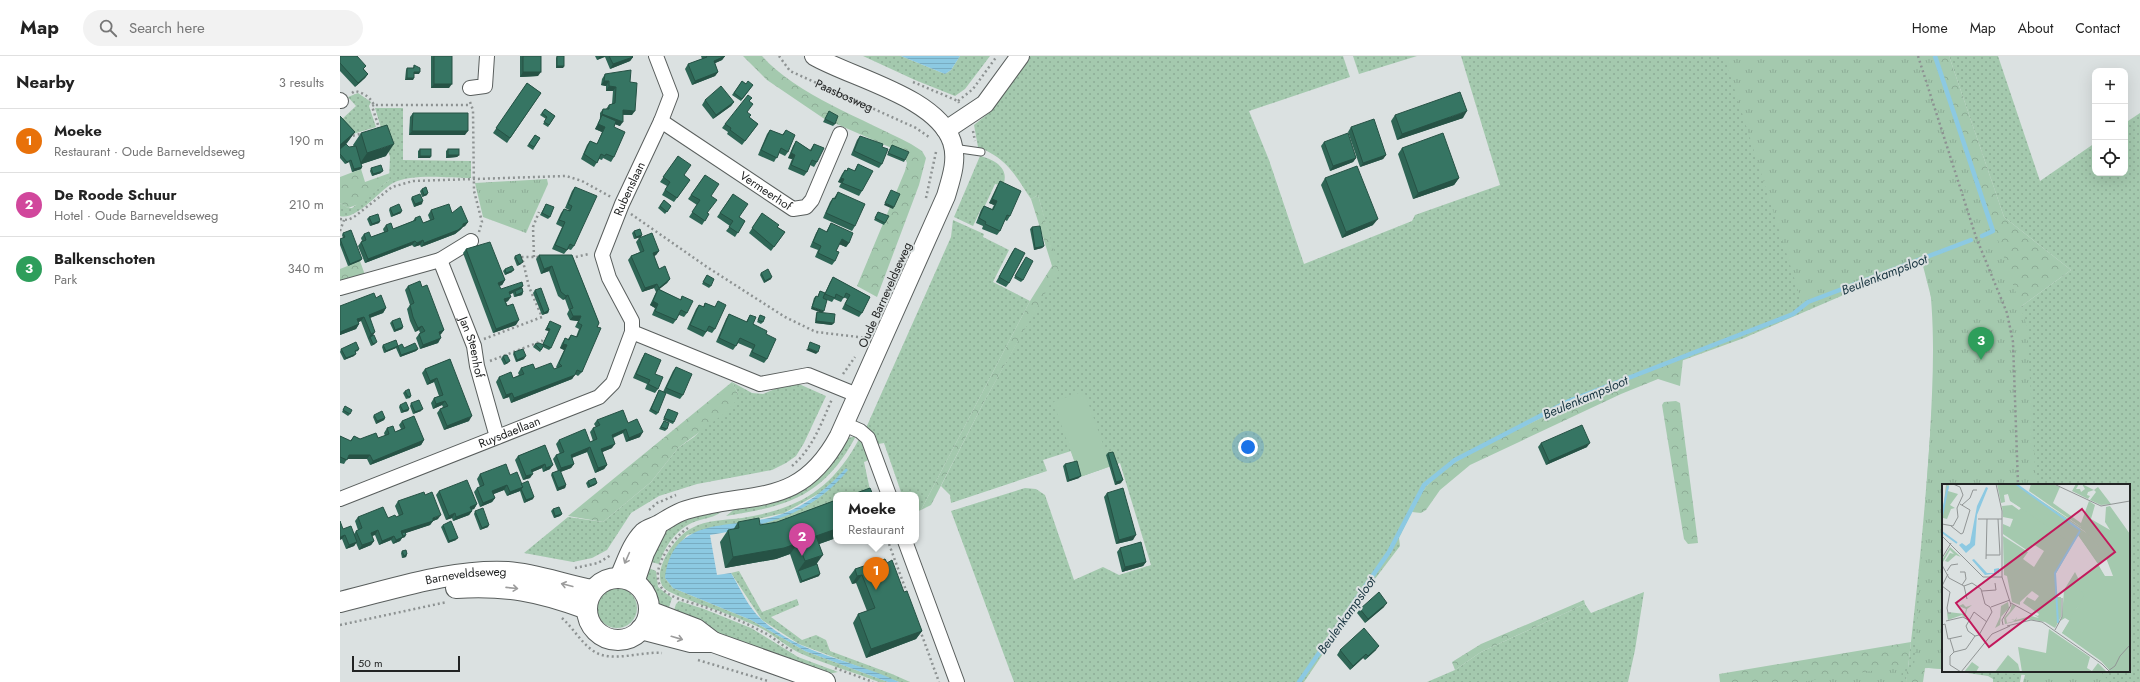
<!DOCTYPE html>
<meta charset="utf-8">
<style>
:root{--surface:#fff;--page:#f2f2f2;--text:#222;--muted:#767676;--line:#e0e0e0;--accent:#7c3aed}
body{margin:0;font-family:Jost,sans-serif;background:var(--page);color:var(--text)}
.controls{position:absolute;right:12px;top:12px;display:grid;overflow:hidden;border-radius:8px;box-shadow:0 4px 16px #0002}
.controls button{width:36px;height:36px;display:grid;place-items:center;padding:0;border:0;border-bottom:1px solid var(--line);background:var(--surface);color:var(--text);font:20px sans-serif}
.scale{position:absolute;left:12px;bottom:10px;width:108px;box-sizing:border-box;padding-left:4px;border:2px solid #222424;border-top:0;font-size:11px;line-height:14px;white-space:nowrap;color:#222424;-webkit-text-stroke:3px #dbe1e1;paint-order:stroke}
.you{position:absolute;left:908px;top:391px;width:14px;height:14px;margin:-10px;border:3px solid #fff;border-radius:50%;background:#1a73e8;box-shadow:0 0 0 6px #1a73e833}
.badge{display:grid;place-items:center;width:26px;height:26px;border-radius:50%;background:var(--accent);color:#fff;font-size:13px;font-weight:700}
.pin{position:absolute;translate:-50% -33px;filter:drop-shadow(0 1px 2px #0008)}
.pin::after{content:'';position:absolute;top:21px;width:14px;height:12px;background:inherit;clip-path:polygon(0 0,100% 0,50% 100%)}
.popup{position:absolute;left:493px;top:436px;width:86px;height:52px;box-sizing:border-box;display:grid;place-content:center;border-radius:8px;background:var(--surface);filter:drop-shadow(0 1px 3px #0005);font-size:13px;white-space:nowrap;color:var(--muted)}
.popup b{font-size:15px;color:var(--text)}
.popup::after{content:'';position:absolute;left:50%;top:100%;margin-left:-8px;border:8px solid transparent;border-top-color:var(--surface)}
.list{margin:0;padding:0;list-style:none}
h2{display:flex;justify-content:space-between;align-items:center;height:52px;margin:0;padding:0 16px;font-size:17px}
h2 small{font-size:13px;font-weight:400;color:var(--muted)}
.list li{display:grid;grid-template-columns:26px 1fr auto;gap:12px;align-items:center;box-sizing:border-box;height:64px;padding:0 16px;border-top:1px solid var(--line)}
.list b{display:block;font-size:15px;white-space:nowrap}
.list p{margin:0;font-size:13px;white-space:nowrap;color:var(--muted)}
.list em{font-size:13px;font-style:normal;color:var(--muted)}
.icon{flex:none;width:22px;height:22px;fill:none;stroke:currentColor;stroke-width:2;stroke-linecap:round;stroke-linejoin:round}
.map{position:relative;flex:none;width:1800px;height:626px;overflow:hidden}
header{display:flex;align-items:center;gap:24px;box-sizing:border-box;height:56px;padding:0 20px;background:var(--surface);border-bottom:1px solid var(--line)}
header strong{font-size:19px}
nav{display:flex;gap:22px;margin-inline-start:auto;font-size:14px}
.search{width:280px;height:36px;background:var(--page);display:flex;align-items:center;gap:10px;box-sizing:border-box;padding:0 14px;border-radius:22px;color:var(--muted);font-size:15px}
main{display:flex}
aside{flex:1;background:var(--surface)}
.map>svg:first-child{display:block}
.grass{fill:url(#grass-dots)}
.forest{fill:url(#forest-crowns)}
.park{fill:url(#park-tufts)}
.garden{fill:#a4c9ae}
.water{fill:url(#water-rules)}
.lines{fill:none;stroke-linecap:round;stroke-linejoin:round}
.stream{stroke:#8cc9e2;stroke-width:4.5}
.service-casing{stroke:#595e5d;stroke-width:9}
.minor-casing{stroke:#595e5d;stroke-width:16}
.tertiary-casing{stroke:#595e5d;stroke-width:20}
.secondary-casing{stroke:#595e5d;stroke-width:22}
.path{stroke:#8d9292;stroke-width:2.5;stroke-dasharray:2 3;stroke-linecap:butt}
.service{stroke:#fff;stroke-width:7}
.minor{stroke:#fff;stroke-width:14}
.tertiary{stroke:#fff;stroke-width:18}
.secondary{stroke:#fff;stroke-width:20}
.wall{fill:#2e6555}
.shaded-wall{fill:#265245}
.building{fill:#367563;stroke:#265245}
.oneway{stroke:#9c9c9c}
.labels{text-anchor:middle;stroke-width:4;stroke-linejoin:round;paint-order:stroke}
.street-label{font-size:12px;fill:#222424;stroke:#dbe1e1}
.water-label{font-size:13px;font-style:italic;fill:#16333f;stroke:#dbe1e1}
.inset-river{fill:none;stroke:#8cc9e2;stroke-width:2}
.inset-road{fill:none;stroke:#919595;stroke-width:1}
.view{fill:#c2185b;fill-opacity:0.15;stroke:#c2185b;stroke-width:2}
.inset-edge{fill:none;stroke:#222424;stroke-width:2}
</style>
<header>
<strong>Map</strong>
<div class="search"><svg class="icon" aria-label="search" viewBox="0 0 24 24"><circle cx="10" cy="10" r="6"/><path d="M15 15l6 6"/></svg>Search here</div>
<nav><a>Home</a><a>Map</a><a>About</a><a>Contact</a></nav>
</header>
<main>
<aside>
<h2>Nearby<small>3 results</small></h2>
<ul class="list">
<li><span class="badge" style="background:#e8710a">1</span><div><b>Moeke</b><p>Restaurant · Oude Barneveldseweg</p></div><em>190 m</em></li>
<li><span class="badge" style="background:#d1479c">2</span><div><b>De Roode Schuur</b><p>Hotel · Oude Barneveldseweg</p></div><em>210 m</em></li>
<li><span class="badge" style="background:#2e9e5b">3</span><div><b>Balkenschoten</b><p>Park</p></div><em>340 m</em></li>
</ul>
</aside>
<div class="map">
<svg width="1800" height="626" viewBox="0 0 1800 626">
<defs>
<pattern id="grass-dots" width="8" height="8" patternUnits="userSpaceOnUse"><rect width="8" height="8" fill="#a4c9ae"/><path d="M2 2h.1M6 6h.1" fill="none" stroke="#8dac96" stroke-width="1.8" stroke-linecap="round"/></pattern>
<pattern id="forest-crowns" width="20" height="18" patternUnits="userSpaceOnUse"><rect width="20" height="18" fill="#a4c9ae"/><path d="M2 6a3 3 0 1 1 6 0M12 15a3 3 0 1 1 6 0" fill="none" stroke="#8dac96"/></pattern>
<pattern id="park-tufts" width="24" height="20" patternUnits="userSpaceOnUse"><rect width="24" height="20" fill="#a4c9ae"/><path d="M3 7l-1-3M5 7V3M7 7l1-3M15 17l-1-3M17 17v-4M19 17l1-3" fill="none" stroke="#8dac96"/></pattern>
<pattern id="water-rules" width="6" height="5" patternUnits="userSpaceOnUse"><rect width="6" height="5" fill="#8cc9e2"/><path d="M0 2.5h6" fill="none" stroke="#78acc2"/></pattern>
</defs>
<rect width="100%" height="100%" fill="#dbe1e1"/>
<g class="grass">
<path d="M523,0H561L605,18L611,14L620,0H650L625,33L615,40L575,24Z"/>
<path d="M687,0H1003L1010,21L909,55L929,104L964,208L1072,165L1075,159L1160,129L1121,0H1591L1603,429V613L1589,612L1568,613L1566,626H1474L1568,612C1577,535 1585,457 1590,379C1593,322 1596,266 1587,209L1564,213L1404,282L1256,336L1136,393L1095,420L1080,439L1059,482L1060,490L1025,536L964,626H674L611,455L685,432L696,433L705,439L734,524L763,511L779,519L811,509L780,407L740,421L731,395L703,404L707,415L611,447L610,439L601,430L646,342L718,213L698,139L691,143C674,118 668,103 638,91L634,69L650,56Z"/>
<path d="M1013,0H1077L1019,18Z"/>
<path d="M1609,0H1658L1700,125L1755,87V117H1785V67L1800,57V626H1685L1688,615H1789V429H1695L1679,252L1731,214L1664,161Z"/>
<path d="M18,37L31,46L29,50L36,71L13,78L0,65L16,50L8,41Z"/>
<path d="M35,52H63V104L131,105V122C109,122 72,117 53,127C39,135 16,165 0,160V147L8,152H12L49,124L50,101Z"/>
<path d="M640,100C656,104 670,113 663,130L655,128L643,154L641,153L633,170L614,161Z"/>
<path d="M613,164L644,178L643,181L669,194L653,226L690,245L581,454L576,456V439H562L544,387L538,388L526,372L611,181Z"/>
<path d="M392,326L412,337L423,338L447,328H459L486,340L464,387L456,400L446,407L432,414L357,428L319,440L291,457L267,494L252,502L233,506L184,497L228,461L263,466L311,426L338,392L354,381L398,338Z"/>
<path d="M516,380C484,440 449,450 386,460L396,452L417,449L508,382Z"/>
<path d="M519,383H520L531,403L524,406L530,434L516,439H496V446L423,472L403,471C449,460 476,452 507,414L480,437L444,457L347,479L334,496L325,522L333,532L411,564L465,595L548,626H539C514,616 487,609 462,598C450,593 440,584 429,577C421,571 411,568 402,564C388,557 331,540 324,532C310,516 336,479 352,472C366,464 386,464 402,462C458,453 492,434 519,383Z"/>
<path d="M385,453C375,461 371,461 360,464C338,470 326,488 319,508L307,505C311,498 314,489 319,483C335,463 362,459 385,453Z"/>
<path d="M306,511L316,515L318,531L332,542L327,558C313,546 306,529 306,511Z"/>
<path d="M399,515L422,556L457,543L459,549L431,561L462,584L476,579L486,584L490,595L552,618L570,626H559L459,588L422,564L391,517Z"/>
<circle cx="277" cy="552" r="20"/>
<path d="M1304,536L1295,594L1288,626H1087L1115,614L1141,596L1245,548L1251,557Z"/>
<path d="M339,545L364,553L411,572L458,601L498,616L488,618L462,609L332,560L336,548Z"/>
<path d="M1614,615H1682L1680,626H1653V623L1648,620Z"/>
</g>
<g class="forest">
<path d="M403,0H422C457,39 524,63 571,88L582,95L586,102L579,129L537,241L517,230L565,115L567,107L563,97L483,62L427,24Z"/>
<path d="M1591,0H1609L1664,161L1731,214L1679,252Z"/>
<path d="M21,113L25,126L50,117L49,124L19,148L8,152L0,147V121Z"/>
<path d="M698,139L719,213L646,342L591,449L581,454L690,245L712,210L691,143Z"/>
<path d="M20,205L25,219L0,225V213Z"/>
<path d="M1343,303L1340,330L1318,323L1281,338L1130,409L1100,434L1086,454L1081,457L1072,456L1080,439L1095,420L1136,393L1256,336Z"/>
<path d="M392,326L398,338L396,345L385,357L338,392L311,426L263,466L228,460Z"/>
<path d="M1336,345L1340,347L1358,487L1348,488L1344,483L1322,349L1324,346Z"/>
<path d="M1244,544L1245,548L1141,596L1115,614L1112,606L1141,588Z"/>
<path d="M1571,586L1568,612H1585L1583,626H1566L1567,613L1474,626H1380L1379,618Z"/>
</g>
<g class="park">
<path d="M1384,0H1596L1687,270L1696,429H1603V613L1574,611L1593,338V249L1582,206L1512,232L1464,253Z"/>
<path d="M207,123L208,128L186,177L143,161L135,127Z"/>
<path d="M1562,610L1561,626H1462Z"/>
<path d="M1632,615H1760L1770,626H1683L1685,619Z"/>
</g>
<path class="garden" d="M744,335L771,410L740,421L713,346Z"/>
<g class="water">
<path d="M561,0H620L611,14L605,18Z"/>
<path d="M506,412L508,414C470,460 426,469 370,479L377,519L391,517C400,532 408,551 421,563C458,598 514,604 559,626H548L465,595L411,564L333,532L325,522C333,458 392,474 436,460C465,451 486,434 506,412Z"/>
</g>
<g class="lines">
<g class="stream">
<path d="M1595,0L1653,175L1642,180"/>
<path d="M959,626L1049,496L1084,429L1115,404L1229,345L1453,258L1468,246L1631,184"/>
</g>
<defs>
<path id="service" d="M613,92L641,96"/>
<g id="minor">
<path d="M130,32L145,30L147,0"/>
<path d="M0,44L1,45"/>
<path id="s2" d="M321,65L453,153L466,151L472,144L500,78"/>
<path d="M100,204L131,185"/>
<path id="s3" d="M0,232L100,204L134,290L137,310L157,381"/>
<path d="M292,276L420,328L468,319L517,339"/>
<path d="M504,368L520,375L528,382L549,439"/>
<path id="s4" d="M0,443L259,341L273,327L292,276V265L269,222L262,199L282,148L321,65L331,39L316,0"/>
<path d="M565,485L617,626"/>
</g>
<g id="tertiary">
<path d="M606,74L645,48L680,0"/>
<path d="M279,521C286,506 291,488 303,476C308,472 314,471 319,468C328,463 336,457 346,454C412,434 459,454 499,380L606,140C611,123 618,104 612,86C597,41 512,22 474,0"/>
<path d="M295,527L305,497L317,473"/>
</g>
<g id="secondary">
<circle cx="278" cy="553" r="31"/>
<path d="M116,532C166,529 199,535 247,553"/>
<path id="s5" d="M0,546C54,533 112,513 168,516C197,518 224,529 252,534"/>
<path d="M309,555L356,573L373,586"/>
<path d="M301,573L351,586H373L485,626"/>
</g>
</defs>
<use href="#service" class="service-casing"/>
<use href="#minor" class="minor-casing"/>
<use href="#tertiary" class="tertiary-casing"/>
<use href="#secondary" class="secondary-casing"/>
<g class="path">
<path id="s1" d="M439,0L450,15L576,72L589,81"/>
<path d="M1578,0L1636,181L1667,257L1673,286L1678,429"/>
<path d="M573,26L618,45L619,47"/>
<path d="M12,37L15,35C24,37 30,41 34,49H130"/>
<path d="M618,45L633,33L657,0"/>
<path d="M130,46L133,54L134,135L142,166L139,176"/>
<path d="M34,49L32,50L39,72L37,73"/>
<path d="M633,75L635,85"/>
<path d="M8,81L24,77"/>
<path d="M586,142L596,96"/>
<path d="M291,158L367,211L445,261L476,276L527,282"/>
<path d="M0,163L8,164L14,161L52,131L73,125L226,120L242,125L271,141"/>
<path d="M0,175L4,164"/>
<path d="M194,201L193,171L199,156"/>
<path d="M231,202L249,198"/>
<path d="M144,283L202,261L189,231L182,201H200"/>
<path d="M150,305L202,285L204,281"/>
<path d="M503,318L515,301"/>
<path d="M452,410C473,392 481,368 492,343"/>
<path d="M309,454L317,447L336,439"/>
<path d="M348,472C333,481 309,514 321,531C328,542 350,546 362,550C382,557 402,565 421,575C432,580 441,589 452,595"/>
<path d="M549,488L567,537"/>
<path d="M235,512L258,507L271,499"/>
<path d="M222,562C233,572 240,585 252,594C270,608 300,595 322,597"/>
<path d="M0,569L107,546"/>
<path d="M580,574L599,626"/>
<path d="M358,604L428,625"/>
<path d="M495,612L533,626"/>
</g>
<use href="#service" class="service"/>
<use href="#minor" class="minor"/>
<use href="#tertiary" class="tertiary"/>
<use href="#secondary" class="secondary"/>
</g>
<g class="wall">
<path d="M0,0L24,13L28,18L25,22L15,31L0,15Z"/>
<path d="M91,0H112L109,32H91Z"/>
<path d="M180,0H201L198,20L180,21Z"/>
<path d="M217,0H224V10L223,12H216V2Z"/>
<path d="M255,0H292L293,1L290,5L270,13L265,1L257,4Z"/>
<path d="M361,0H385L382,4L375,7L378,16L375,20L352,29L345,13L348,8L362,3Z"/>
<path d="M74,9L79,18H74L73,24H65L66,14L67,12H73Z"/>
<path d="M265,18L290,26L292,59H283L280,70L275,68L274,71V101L271,106L263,102L262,104L259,103L254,111L241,103L247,89L250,85L257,88L262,76L255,73L260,63V57L263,53H266L269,49L272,48L273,35H266V30L261,29L262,23Z"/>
<path d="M402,25L406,28L413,29L401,45L392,39Z"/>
<path d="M187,27L201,37L167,87L153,77Z"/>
<path d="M365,44L394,46L391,50L373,63L362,49Z"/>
<path d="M409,45L407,56L409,61L418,68L402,89L387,78L388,76L382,72L385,68Z"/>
<path d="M205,53L215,60L208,71L203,68L206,63L200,59Z"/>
<path d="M489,55L495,68L493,70L483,66Z"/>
<path d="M73,57L125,79H69L70,61Z"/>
<path d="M1055,59L1123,62L1057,84L1051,65Z"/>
<path d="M0,60L15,76L6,88L9,91H14L13,89L21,77L46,100L21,108L22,111L21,113L12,116L9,106L5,108L0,102Z"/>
<path d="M1011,71L1046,99L1043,103L1020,111L1008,76Z"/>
<path d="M430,74L442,79L446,74L448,96L445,100L439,97L434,106L418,99L427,78Z"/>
<path d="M195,79L200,82L193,94L187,90Z"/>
<path d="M520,80L542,91V108L539,112L511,99L517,84Z"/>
<path d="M456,85L470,94L474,88L477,106L474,111L470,109L467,116L464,120L448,113L452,103L448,102L453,90Z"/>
<path d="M984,86L1016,102L1013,106L990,115L981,90Z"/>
<path d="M552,89L565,104L564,106L547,99Z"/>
<path d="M1062,92L1119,122L1114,129L1073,143L1058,98Z"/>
<path d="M80,93L91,100L90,102H78V95Z"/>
<path d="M108,93L119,99L117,101L106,102V95Z"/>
<path d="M338,100L344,119L350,124L334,146L322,139L327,130L320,126Z"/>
<path d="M518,108L522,135L519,140L499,131L501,127L498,126L502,118L505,114L507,115L508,112L514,115Z"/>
<path d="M31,112L41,117L32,120L30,115Z"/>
<path d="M365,119L371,140L367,157L369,158L362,169L349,161L357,149L348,143Z"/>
<path d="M985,122L1033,169L1002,182L981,129Z"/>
<path d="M660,125L670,160L667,165L665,164L660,175L657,179L642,173L643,170L636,167L641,154L644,150L652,153L654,149L649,147L657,130Z"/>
<path d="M235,131L234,190L231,194L228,193L224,198L212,193L222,171L216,168L221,157L224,153L229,155V154L225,152L232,135Z"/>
<path d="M82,133L87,139L82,141L80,135Z"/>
<path d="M498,136L515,170L512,175L483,162L490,146L493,142H494Z"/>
<path d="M393,138L399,161L405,165L395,181L386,175L390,170L377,161Z"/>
<path d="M72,141L82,148L74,151L71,143Z"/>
<path d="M324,144L331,150L325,158L318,152Z"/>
<path d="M206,148L210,161L208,163L200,159Z"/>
<path d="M50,152L61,157L51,161L49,154Z"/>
<path d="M91,154L112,157L128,166L125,170L123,171L120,174L115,178L81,191L80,189L74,191L72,189L25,207L18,190L21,186L22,185L21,182L24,178L31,181L44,176L43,173L46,169L53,173L73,165L75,162L83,167L90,164L88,159Z"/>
<path d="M538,156L545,167L544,169L534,164Z"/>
<path d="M422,157L437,171L445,176L431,195L409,177Z"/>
<path d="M29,161L40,165L39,167L30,170L27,163Z"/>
<path d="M491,167L509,187L506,191L499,188L496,195L495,205L492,209L475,201L478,194L470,191L476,177L479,172L486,176Z"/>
<path d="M692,171L704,190L702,192L694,194L690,173Z"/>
<path d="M294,175L302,179L301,181L294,183L292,177Z"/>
<path d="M3,177L22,203L20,205L8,210L0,189V183L3,182L2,179Z"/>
<path d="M299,182L319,195L316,199L314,200L319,213L330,223L327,227L319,233L340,244L342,240L347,257L344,261L339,259L336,264L333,268L312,259L315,252L310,249L316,236L314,232L302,236L288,204L291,200L300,196L296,186Z"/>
<path d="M675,192L669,227L666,231L656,226L672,196Z"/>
<path d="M126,193L165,224L162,229L159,230L161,233L182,232L183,236L182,239L174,241L173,237L170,238L168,245L166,246L176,269L153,277L123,197Z"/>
<path d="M199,199H232L259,267L242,316L238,320L235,318L232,323L171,347L169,341L163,343L156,326L159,321L173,322L179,319L178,317L181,312L195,313H214L217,312L216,311L224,294L220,292L222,287L225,282L228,283L231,279L236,281L239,273L235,271L238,265L230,264L227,258L229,254L225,243L223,244L218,240L209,215L201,218L196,203Z"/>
<path d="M175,200L181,208L177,210L174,202Z"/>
<path d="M685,203L683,224L681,226L674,222Z"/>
<path d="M165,213L172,216L165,219L163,215Z"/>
<path d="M421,217L431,223L424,227L420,219Z"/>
<path d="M367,219L371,230L369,232L362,228Z"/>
<path d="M493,221L530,241L522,257L519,261L502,253L507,243L504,241L501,246L494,243L492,246L487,244L471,253L474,242L476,240L477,241L480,235L485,237L490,226Z"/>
<path d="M68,230L82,231L104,274L101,278L100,279L98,287L80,293L76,282L79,278L80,277L79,274L75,276L70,265L67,253L70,249L65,234Z"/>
<path d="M195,234L209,254L208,257L202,259L193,237Z"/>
<path d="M36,242L46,252L43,257L30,262L33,280L35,288L31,290L28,283L29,282L28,283L21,265L18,266L19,268L16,273L0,279V250Z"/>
<path d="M378,245L375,273L372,277L367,275L363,281L347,273L356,253L359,249L363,251L365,247L375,251Z"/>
<path d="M477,256L492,269L475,267L476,258Z"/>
<path d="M389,258L406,266L410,259L413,268L426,278L427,303L424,307L409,300L412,293L398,287L393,294L376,286L386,263Z"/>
<path d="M420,259L423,266L421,268L417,266Z"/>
<path d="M52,265L63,271L62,273L54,276L50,267Z"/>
<path d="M210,265L211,292L209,294L203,291L200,296L193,291L195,288H203L209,275L205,274Z"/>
<path d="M43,289L58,290L64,292L78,293L76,295L60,301L56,292L44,297L42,291Z"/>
<path d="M1,293H19L18,295L15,296L14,300L4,304L0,296Z"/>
<path d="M174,296L184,303L176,306L173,298Z"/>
<path d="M305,297L315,318L318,333L315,337L305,333L307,328L293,322L302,302Z"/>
<path d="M163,300L168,307L164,309L161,303Z"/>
<path d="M110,303L129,365L104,374L97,357L100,353L103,351L102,349L93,353L91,347L94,342L99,340L94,326L87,329L82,317L85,313Z"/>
<path d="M336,311L343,339L340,343L323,336L333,315Z"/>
<path d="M319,334L318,357L316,359L309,355Z"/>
<path d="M65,335L71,340L70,342L66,343L63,337Z"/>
<path d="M71,347L81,355L73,358L70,350Z"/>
<path d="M60,349L69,353L68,355L61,357L59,351Z"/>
<path d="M5,350L10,358L8,360L2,356Z"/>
<path d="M328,353L334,366L333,368L323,364Z"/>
<path d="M34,359L45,362L44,364L36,368L33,361Z"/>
<path d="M257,364L288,367L300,381L286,386L283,377L273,382L272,392L262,396L267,409L264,413L255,417L247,396L232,402L234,408L231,412L220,416L226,429L225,432L217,435L211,419L212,417L218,415L213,403L216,399L220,398L216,388L219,384L250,386L253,385L250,376L253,372L256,371L254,368Z"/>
<path d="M62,365L84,384L81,389L30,409L27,403H7L4,408L0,407V380L10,385L14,380L20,383L38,382L45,380L44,377L47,372L55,376L61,373L59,369Z"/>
<path d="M324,365L327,373L325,375L319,373Z"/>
<path d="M1201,387L1247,391L1206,409L1198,391Z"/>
<path d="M205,389L210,413L203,416L202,412L192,416L190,422L183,424L175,404L178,400Z"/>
<path d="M768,397L781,427L775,429L766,399Z"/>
<path d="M725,408L739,422L727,426L723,410Z"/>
<path d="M140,418L170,419L181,428L193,443L184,447L180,435L167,440L164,434L153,438L155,442L152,446L140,451L134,436L137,432L140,431L137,423Z"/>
<path d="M248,425L257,427L255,429L248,432L246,427Z"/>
<path d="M99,435L137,448L134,453L131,454L132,455L129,459L113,465L112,462L106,464L96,439Z"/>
<path d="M767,437L793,484L776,488L764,441Z"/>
<path d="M496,444V482L479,488L477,508L479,520L460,527L450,498L436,503L385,512L380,486L388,474H393L398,466L420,469L437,466Z"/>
<path d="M58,445L98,463L93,465L90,469L65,477V481L62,482L60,485L53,488L51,484L39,489L35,479L32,480L34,485L31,489L19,494L16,487L14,490L6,493L2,483L3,473L14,478L16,475L18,474L15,465L18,461L48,462L56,461L59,460L55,450Z"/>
<path d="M213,453L222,458L220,460L214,462L211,455Z"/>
<path d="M135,455L148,471L140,474L134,458Z"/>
<path d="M103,469L116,484L108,487L101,471Z"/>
<path d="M780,492L806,506L803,510L782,516L777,496Z"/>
<path d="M62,495L67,498L66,501L62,502L61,497Z"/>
<path d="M547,507L564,536L582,575L576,583L526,602L513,567L518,558L527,555L516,527L512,528L509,521L515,513Z"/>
<path d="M1044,551L1025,567L1017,557L1020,553Z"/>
<path d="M1000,594H1036L1025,604L1023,602L1010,614L997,599Z"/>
</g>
<g class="shaded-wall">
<path d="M260,0H266L257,4Z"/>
<path d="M385,0L382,4L371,9L374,5Z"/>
<path d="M293,1L290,5L270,13L273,8Z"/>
<path d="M217,10H224L223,12H216Z"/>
<path d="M74,16H80L79,18H73Z"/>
<path d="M183,16H201L198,20L180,21Z"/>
<path d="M378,16L375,20L352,29L355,25Z"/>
<path d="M28,18L25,22L15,31L18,27Z"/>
<path d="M67,22H74L73,24H65Z"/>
<path d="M264,25H269L266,30L261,29Z"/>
<path d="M94,28H112L109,32H91Z"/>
<path d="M269,30L276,31L273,35H266Z"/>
<path d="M394,46L391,50L373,63L376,59Z"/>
<path d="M283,54L295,55L292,59L280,58Z"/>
<path d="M1127,55L1123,62L1057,84L1062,78Z"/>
<path d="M262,58L283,66L280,70L260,63L262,59L259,63Z"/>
<path d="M258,68L265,71L262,76L255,73Z"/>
<path d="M72,75H128L125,79H69Z"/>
<path d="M15,76L7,87L0,93V89Z"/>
<path d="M54,88L46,100L19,109L27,97Z"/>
<path d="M451,97L455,99L452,103L448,102Z"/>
<path d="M108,99H119L117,101L106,102Z"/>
<path d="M1046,99L1043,103L1020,111L1023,107Z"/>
<path d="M80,100H91L90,102H78Z"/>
<path d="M1016,102L1013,106L990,115L993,110Z"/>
<path d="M11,104L9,106L5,108L7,106Z"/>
<path d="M22,111L21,113L12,116L14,113Z"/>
<path d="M43,115L41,117L32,120L33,118Z"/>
<path d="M501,122L504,123L501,127L498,126Z"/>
<path d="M1119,122L1114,129L1073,143L1078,137Z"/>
<path d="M88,137L87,139L82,141L84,139Z"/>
<path d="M652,143L657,145L654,149L649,147Z"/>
<path d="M83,145L82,148L74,151L75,148Z"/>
<path d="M545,147L554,151L553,153L544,149Z"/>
<path d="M62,155L61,157L51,161L53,159Z"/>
<path d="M1038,163L1033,169L1002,182L1006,176Z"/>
<path d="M40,165L39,167L30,170L32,168Z"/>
<path d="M128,166L125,170L123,171L120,174L115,178L81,191L84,187Z"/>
<path d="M302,179L301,181L294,183L296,181Z"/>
<path d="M502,183L509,187L506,191L499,188Z"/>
<path d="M83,184L80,189L74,191L77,187Z"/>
<path d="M75,185L72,189L25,207L28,203Z"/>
<path d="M704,190L702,192L694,194L695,192Z"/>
<path d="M319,195L316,199L310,202L313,197Z"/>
<path d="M22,203L20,205L8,210L10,208Z"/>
<path d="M183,206L181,208L177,210L179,208Z"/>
<path d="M212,210L209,215L201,218L204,213Z"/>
<path d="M174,214L172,216L165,219L166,217Z"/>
<path d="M432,221L431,223L424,227L425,225Z"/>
<path d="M330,223L327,227L317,235L318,233L316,236L319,232Z"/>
<path d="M165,224L162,229L155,231L158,227Z"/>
<path d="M317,228L314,232L302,236L305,232Z"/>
<path d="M183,230L180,235H175L173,237L166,240L169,236Z"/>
<path d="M183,236L182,239L174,241L176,239Z"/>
<path d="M228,239L225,243L223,244L226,240Z"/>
<path d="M171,241L168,245L161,248L164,243Z"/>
<path d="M313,245L318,248L315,252L310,249Z"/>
<path d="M472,251L484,255L482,257L471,253Z"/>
<path d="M46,252L43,257L26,263L29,259Z"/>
<path d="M209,254L208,257L202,259L204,257Z"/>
<path d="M233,260H241L238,265L230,264Z"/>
<path d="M24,261L21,265L14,268L17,263Z"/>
<path d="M179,264L176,269L153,277L156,273Z"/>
<path d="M476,265L494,267L492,269L475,267Z"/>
<path d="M19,268L16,273L0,279V276Z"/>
<path d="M82,270L79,274L75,276L78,272Z"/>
<path d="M63,271L62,273L54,276L55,274Z"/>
<path d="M207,272L210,273L209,275L205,274Z"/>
<path d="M104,274L101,278L96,280L99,276Z"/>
<path d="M35,276L32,281L28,283L31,278Z"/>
<path d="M101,282L98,287L80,293L83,289Z"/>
<path d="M37,286L35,288L31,290L33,288Z"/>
<path d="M223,288L227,289L224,294L220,292Z"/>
<path d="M58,290L56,292L44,297L46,295Z"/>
<path d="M468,292L478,296L476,298L466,294Z"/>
<path d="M78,293L76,295L60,301L61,299Z"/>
<path d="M16,298L14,300L4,304L6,302Z"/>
<path d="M186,300L184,303L176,306L177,304Z"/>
<path d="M170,305L168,307L164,309L166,307Z"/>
<path d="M235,319L232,323L171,347L174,342Z"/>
<path d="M97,322L94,326L87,329L90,325Z"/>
<path d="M172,337L169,341L163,343L166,339Z"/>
<path d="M105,345L102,349L93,353L96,348Z"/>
<path d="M69,353L68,355L61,357L63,355Z"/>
<path d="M83,353L81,355L73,358L75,356Z"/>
<path d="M132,360L129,365L104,374L107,370Z"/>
<path d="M45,362L44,364L36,368L37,365Z"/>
<path d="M286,373L283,377L268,383L272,379Z"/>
<path d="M303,376L300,381L286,386L289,382Z"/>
<path d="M84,384L81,389L30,409L33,405Z"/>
<path d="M1250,387L1247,391L1206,409L1209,405Z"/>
<path d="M275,388L272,392L258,398L261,393Z"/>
<path d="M250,391L247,396L228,403L231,399Z"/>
<path d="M9,399H30L27,403H6Z"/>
<path d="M205,408L202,412L188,418L191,414Z"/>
<path d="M234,408L231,412L218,417L221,412Z"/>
<path d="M213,409L210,413L203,416L206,412Z"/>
<path d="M267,409L264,413L255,417L258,412Z"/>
<path d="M193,418L190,422L183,424L186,420Z"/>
<path d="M741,420L739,422L727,426L729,424Z"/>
<path d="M783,424L781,427L775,429L776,426Z"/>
<path d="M257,427L255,429L248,432L250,430Z"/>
<path d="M167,429L164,434L149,440L152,435Z"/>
<path d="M226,429L225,432L217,435L218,432Z"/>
<path d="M183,431L180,435L167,440L170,436Z"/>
<path d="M194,441L193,443L184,447L186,444Z"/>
<path d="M155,442L152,446L140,451L143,447Z"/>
<path d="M137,448L134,453L127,455L130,451Z"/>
<path d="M132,455L129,459L113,465L116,461Z"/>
<path d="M115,457L112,462L106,464L109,460Z"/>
<path d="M222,458L220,460L214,462L215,460Z"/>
<path d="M101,459L98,463L93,465L90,469L60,479L61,475Z"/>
<path d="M149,469L148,471L140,474L142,472Z"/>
<path d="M496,473V482L468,492L476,480Z"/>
<path d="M38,474L35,479L28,481L31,477Z"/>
<path d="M5,479L2,483L0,484V481Z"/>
<path d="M66,479L65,481L62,482L60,485L53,488L56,484Z"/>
<path d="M796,479L793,484L776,488L779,484Z"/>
<path d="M54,480L51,484L39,489L42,485Z"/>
<path d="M118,482L116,484L108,487L109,485Z"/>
<path d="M34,485L31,489L19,494L22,489Z"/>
<path d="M17,486L14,490L6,493L9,489Z"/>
<path d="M458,487L450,498L436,503L385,512L393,501Z"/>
<path d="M67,498L66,501L62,502L64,500Z"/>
<path d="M483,499L475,510L458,515L465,505Z"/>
<path d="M806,506L803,510L782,516L785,511Z"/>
<path d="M480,518L479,520L460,527L462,525Z"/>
<path d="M522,519L516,527L512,528L517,520Z"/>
<path d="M1047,547L1044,551L1025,567L1028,563Z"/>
<path d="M582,575L576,583L526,602L531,593Z"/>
<path d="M1039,590L1036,594L1025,604L1028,600Z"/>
<path d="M1026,598L1023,602L1010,614L1013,610Z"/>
</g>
<g class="building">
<path d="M0,0H17L26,10L23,13L28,18L18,27L0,7Z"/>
<rect x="94" y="0" width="18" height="28"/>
<rect x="183" y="0" width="18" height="16"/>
<rect x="217" y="0" width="7" height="10"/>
<path d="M269,0H292L293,1L273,8Z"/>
<path d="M366,0H385L374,5L378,16L355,25L348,8L367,1Z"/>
<path d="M74,9L80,12V16H74V22H67V12H74Z"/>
<path d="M291,14L290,26L297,27L295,55L283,54V66L262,58L263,53H269V49L275,47L276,31L269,30V25H264L265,18Z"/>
<path d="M402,25L406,28L408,25L413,29L402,43L394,37Z"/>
<path d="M187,27L201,37L170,82L156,72Z"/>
<path d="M381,30L394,46L376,59L365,44Z"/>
<path d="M1120,36L1127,55L1062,78L1055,59Z"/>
<path d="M408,39L412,42L409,45L413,48L407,56L411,59L409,61L418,68L405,85L390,74L391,72L385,68Z"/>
<path d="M205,53L215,60L209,69L204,66L207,61L202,57Z"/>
<path d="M489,55L498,60L495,68L485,63Z"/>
<path d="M73,57H128V75H72Z"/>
<path d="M262,59L276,65L274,71L285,76L274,101L266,98L265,100L261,98L257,107L244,98L250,85L257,88L265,71L258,68Z"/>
<path d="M0,60L15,76L0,89Z"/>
<path d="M1034,63L1046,99L1023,107L1011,71Z"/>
<path d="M47,69L54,88L27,97L21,77Z"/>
<path d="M430,74L443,79L446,74L455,79L448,96L441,92L437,102L421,94Z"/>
<path d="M1008,77L1016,102L993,110L984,86Z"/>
<path d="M1103,77L1119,122L1078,137L1062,92Z"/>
<path d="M195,79L200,82L194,91L189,88Z"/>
<path d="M520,80L543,88L542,91L548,93L542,108L514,95Z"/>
<path d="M456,85L471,95L474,88L484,92L477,106L472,104L467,116L451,109L455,99L451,97Z"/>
<path d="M6,88L9,91L16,90L22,111L14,113L11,104L7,106L0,98V93Z"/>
<path d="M552,89L569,96L565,104L548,97Z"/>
<rect x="80" y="93" width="11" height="7"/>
<rect x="108" y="93" width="11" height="6"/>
<path d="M338,100L351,109L344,119L350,124L337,142L325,134L330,126L323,121Z"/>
<path d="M518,108L533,115L522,135L502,127L504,123L501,122L505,114L507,115L508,112L515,115Z"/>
<path d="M41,109L43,115L33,118L31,112Z"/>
<path d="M1017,110L1038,163L1006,176L985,122Z"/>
<path d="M365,119L379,128L371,140L377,144L367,157L369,158L365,165L352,156L360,144L351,139Z"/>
<path d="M660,125L681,135L670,160L667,159L660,175L645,168L646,166L639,162L644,150L653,154L657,145L652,143Z"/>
<path d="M86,131L88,137L84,139L82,133Z"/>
<path d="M235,131L257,140L234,190L230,188L227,194L215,189L225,166L219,164L224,153L230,155L232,150L228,148Z"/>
<path d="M551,134L560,138L554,151L545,147Z"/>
<path d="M498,136L525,148L515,170L486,157L493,142L495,143Z"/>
<path d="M80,138L83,145L75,148L72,141Z"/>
<path d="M393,138L408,148L399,161L405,165L398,177L389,171L393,165L380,157Z"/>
<path d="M324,144L331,150L327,156L320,150Z"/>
<path d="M59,148L62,155L53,159L50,152Z"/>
<path d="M109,148L112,157L121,150L128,166L123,168V170L118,174L84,187L83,184L77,187L75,185L28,203L21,186L26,184L24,178L29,176L31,181L48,175L46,169L51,167L53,173L76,164L75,162L80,160L83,167L94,163L91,154Z"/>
<path d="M206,148L214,151L210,161L202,157Z"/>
<path d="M538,156L549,160L545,167L535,162Z"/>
<path d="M422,157L439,169L437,171L445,176L434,191L412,172Z"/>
<path d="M38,158L40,165L32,168L29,161Z"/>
<path d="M491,167L513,177L509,187L502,183L496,195L499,196L495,205L478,197L481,190L473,186L479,172L487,176Z"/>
<path d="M700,170L704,190L695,192L692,171Z"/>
<path d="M300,173L302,179L296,181L294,175Z"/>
<path d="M11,174L22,203L10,208L0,183L5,181L3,177Z"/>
<path d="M312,177L319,195L313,197L319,213L325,210L330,223L319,232L317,228L305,232L291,200L304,195L299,182Z"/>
<path d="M150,186L165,224L158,227L161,233L182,226L183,230L169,236L171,241L164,243L167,250L173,248L179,264L156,273L126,193Z"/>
<path d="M675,192L685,197L669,227L659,221Z"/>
<path d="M180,198L183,206L179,208L175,200Z"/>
<path d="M199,199H232L259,267L257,271L261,272L242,316L237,314L235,319L174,342L172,337L166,339L159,321L171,316L173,322L184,318L181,312L193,308L195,313L211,307L214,313L222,310L219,307L227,289L223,288L225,282L229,284L231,279L237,281L242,269L238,267L241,260H233L230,253L233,252L228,239L226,240L221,236L212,210L204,213Z"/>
<path d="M686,201L693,205L683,224L675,220Z"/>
<path d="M172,210L174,214L166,217L165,213Z"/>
<path d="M428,213L432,221L425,225L421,217Z"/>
<path d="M367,219L374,223L371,230L363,226Z"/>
<path d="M493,221L530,241L522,257L505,248L510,239L506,237L504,242L496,238L495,242L485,238Z"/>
<path d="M80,225L82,231L87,229L104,274L99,276L101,282L83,289L79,278L85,275L82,270L78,272L73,261L70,249L74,247L68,230Z"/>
<path d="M182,232L183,236L176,239L175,235Z"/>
<path d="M201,232L209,254L204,257L195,234Z"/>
<path d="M318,233L341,244L342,240L353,245L347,257L341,254L336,264L315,255L318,248L313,245Z"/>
<path d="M480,235L485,237L483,242L487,244L484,255L472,251L476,240L478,241Z"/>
<path d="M34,237L36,242L41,239L46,252L29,259L35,276L31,278L24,261L17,263L19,268L0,276V250Z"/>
<path d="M378,245L386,249L375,273L369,270L366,276L350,269L359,249L364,251L365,247L375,251Z"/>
<path d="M477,256L495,258L494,267L476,265Z"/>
<path d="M389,258L407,266L410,259L416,261L413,268L427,275L426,278L436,283L427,303L412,296L415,289L400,282L396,290L379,282Z"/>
<path d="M420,259L425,261L423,266L418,264Z"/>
<path d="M60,262L63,271L55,274L52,265Z"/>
<path d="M210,265L221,270L211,292L203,288L210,273L207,272Z"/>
<path d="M34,279L37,286L33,288L30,281Z"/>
<path d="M56,284L58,290L62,288L64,292L75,287L78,293L61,299L58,290L46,295L43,289Z"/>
<path d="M16,286L19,293L15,295L16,298L6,302L1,293Z"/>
<path d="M470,286L480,290L478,296L468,292Z"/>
<path d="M199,287L204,289L201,294L195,288Z"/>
<path d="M183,293L186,300L177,304L174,296Z"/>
<path d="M305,297L321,304L315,318L323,321L318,333L308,328L310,324L296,318Z"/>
<path d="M167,299L170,305L166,307L163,300Z"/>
<path d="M110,303L132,360L107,370L100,353L108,350L105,345L96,348L94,342L103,339L97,322L90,325L85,313Z"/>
<path d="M336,311L352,318L343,339L326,332Z"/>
<path d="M69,333L71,340L68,341L65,335Z"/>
<path d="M319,334L326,337L318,357L311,353Z"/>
<path d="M79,344L83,353L75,356L71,347Z"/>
<path d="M66,346L69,353L63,355L60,349Z"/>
<path d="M5,350L12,354L10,358L3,354Z"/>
<path d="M328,353L338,357L334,366L324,362Z"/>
<path d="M283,354L288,367L297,363L303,376L289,382L286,373L272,379L275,388L261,393L267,409L258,412L250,391L231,399L234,408L221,412L216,399L224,396L219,384L245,373L250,386L257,383L253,372L260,369L257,364Z"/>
<path d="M42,355L45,362L37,365L34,359Z"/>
<path d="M74,360L84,384L33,405L30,399H9L7,404L0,401V380L11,385L14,380L20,383L36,377L38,382L49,378L47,372L53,370L55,376L65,372L62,365Z"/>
<path d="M324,365L329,367L327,373L321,371Z"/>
<path d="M1242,369L1250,387L1209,405L1201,387Z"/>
<path d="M205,389L213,409L206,412L205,408L191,414L193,418L186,420L178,400Z"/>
<path d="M773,396L783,424L776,426L768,397Z"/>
<path d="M737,405L741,420L729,424L725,408Z"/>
<path d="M166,408L170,419L177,416L183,431L170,436L167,429L152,435L155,442L143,447L137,432L144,429L140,418Z"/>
<path d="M220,414L226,429L218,432L212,417Z"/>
<path d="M255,422L257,427L250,430L248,425Z"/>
<path d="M127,424L137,448L130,451L132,455L116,461L115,457L109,460L99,435Z"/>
<path d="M188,425L194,441L186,444L181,433L183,431L181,428Z"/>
<path d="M530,432L533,439H511Z"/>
<path d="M783,432L796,479L779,484L767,437Z"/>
<path d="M84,436L85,439L92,436L101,459L93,462V465L61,475L63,481L56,484L54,480L42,485L38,474L31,477L34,485L22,489L16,475L22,472L18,461L43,451L48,462L55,459L56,461L63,458L58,445Z"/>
<path d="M496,444V473L476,480L483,499L465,505L458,487L444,492L393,501L388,474L399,472L398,466L419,462L420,469L437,466Z"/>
<path d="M219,451L222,458L215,460L213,453Z"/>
<path d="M143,452L149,469L142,472L135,455Z"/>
<path d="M0,465L3,473L11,470L17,486L9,489L5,479L0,481Z"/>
<path d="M111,465L118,482L109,485L103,469Z"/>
<path d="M65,476L66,479L63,480L62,477Z"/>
<path d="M801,486L806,506L785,511L780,492Z"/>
<path d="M66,494L67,498L64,500L62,495Z"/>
<path d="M545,503L547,507L552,504L564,536L567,535L582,575L531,593L518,558L535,552L522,519L517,520L515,513Z"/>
<path d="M477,508L480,518L462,525L458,515Z"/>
<path d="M1039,536L1047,547L1028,563L1020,553Z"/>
<path d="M1024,572L1039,590L1028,600L1026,598L1013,610L1000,594Z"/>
</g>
<defs><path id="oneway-shaft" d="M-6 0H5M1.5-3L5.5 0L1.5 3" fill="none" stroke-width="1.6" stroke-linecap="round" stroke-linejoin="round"/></defs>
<g class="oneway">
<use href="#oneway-shaft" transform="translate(287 502) rotate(114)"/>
<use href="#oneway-shaft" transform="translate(227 529) rotate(-166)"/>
<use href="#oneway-shaft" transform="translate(172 532) rotate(6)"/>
<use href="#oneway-shaft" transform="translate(337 582) rotate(16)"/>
</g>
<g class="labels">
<g class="street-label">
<text dy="4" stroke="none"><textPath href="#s1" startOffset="78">Paasbosweg</textPath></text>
<text dy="4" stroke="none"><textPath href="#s4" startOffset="508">Rubenslaan</textPath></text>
<text dy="4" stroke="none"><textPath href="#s2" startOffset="126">Vermeerhof</textPath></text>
<text transform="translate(545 239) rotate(-66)" y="4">Oude Barneveldseweg</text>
<text dy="4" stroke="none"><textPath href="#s3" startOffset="197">Jan Steenhof</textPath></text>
<text dy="4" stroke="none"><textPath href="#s4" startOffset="182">Ruysdaellaan</textPath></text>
<text dy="4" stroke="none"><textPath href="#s5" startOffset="129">Barneveldseweg</textPath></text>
</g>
<g class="water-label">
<text transform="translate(1544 218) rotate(-21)" y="5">Beulenkampsloot</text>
<text transform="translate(1245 341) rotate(-23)" y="5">Beulenkampsloot</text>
<text transform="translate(1006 559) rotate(-55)" y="5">Beulenkampsloot</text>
</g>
</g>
<g transform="translate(1602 428)">
<rect width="188" height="188" fill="#dbe1e1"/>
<path d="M55,0H73L163,71L139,43L87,7L89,0H110L118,3L111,19L139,39L147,17L153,21L149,35L168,46L163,38L164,23L168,22L188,50V110L175,99L165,75L162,76L156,80L162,91L135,124L127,152L120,149L128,137L123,134L118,137L120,134L122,106L133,88L137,96L132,101L156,80L136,51L113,91L114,113H119V133L113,144L103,138L85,135L63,140L62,134L68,127L70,120L74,122L64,134L65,139L73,137L69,135L73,136L75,133L74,136L89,132L97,134L91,130L96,132L97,130L81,119L85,113L93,117L97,112L90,107L78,118V121L70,118L65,92L62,91L61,52L86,68L81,75L92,83L102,67L91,60L86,67L61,50V40L68,43L71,35L61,33L60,22L70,21L77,26L79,24L68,17L66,10L62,11L63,18L59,19ZM134,0H137L134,5H138L139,8L143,5L140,0L152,6L156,3L169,20L159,21L148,16L154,8L152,6L146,8L145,11L148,12L146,15L130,7ZM8,63L19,73L14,71L6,78L3,77L8,69L12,70L8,66L1,78V81L0,76ZM66,118L67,124L59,133L58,141L53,144L58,133L59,122ZM21,120L24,123L30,121L25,125L23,134L20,131L6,136L5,129H9L6,128L23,130L24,125L17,122ZM107,145L148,173L145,184L150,187L156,179L165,188H80L76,163L104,169ZM66,171L76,180L78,188H53Z" fill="#a4c9ae"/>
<path d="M4,0H7L6,7L16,10L8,21L13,24L9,25L5,35L1,34L0,37ZM73,0L139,43H146L145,49Z" fill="#a4c9ae"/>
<path d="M65,0H73L146,50L162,69L188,73V188H169L159,177L120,149L143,110L132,102L155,80L163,92H171L164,74L156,79L136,51L130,60L69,17L65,7L56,4L64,3Z" fill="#a4c9ae"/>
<path d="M30,178L37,183L34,188H22Z" fill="#a4c9ae"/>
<path d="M44,3L46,4L35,31L33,61L24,69L17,61L20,59L24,62L28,59L35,22ZM32,75L45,89H52V85L57,84V89L43,91L30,76Z" fill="#8cc9e2"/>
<path class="inset-river" d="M74,0L138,46M0,32L6,2M0,48L15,59M116,139L113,89L138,47"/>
<path class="inset-road" d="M54,0L60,27V93L69,121L60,136L61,141M112,0L159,22L188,17M20,21L28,14L31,6H35M36,35H60M56,35L58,71M0,40L11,42L16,33L15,24L21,11L18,3L11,0M9,42L19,50L21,49L28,26L18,20M0,52L41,93H60M44,71H58M0,74L9,59M44,75L45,35M0,81L7,94L22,102L30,99L39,105L43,120L48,123L50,128L37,151L33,152L24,165L12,168L8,172V181L19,188M5,87L9,81L16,80M18,88H23L24,95L20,101M0,102L8,108L5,124L6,129H9M0,102L6,90M22,102L25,115M40,107L54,106L53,99M69,119L91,131M49,123L68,116M4,137L21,133L26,136M0,141L3,140L6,155L20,152M65,142L89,136L100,138L160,180L168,188M113,146L120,133V114M33,152L26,147L24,142L32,128L45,138M8,155L12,168M166,187L173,182L178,172L188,161M19,188L50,150L68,142"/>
<path class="view" d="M140,25L173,68L47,163L14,119Z"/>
<rect width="188" height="188" class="inset-edge"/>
</g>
</svg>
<div class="controls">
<button>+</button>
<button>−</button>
<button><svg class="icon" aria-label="locate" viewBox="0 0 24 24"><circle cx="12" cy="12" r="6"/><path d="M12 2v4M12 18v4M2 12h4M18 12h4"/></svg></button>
</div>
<div class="scale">50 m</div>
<div class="you"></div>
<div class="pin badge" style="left:536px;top:534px;background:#e8710a">1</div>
<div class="popup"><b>Moeke</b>Restaurant</div>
<div class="pin badge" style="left:462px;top:500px;background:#d1479c">2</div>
<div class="pin badge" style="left:1641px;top:304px;background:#2e9e5b">3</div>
</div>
</main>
